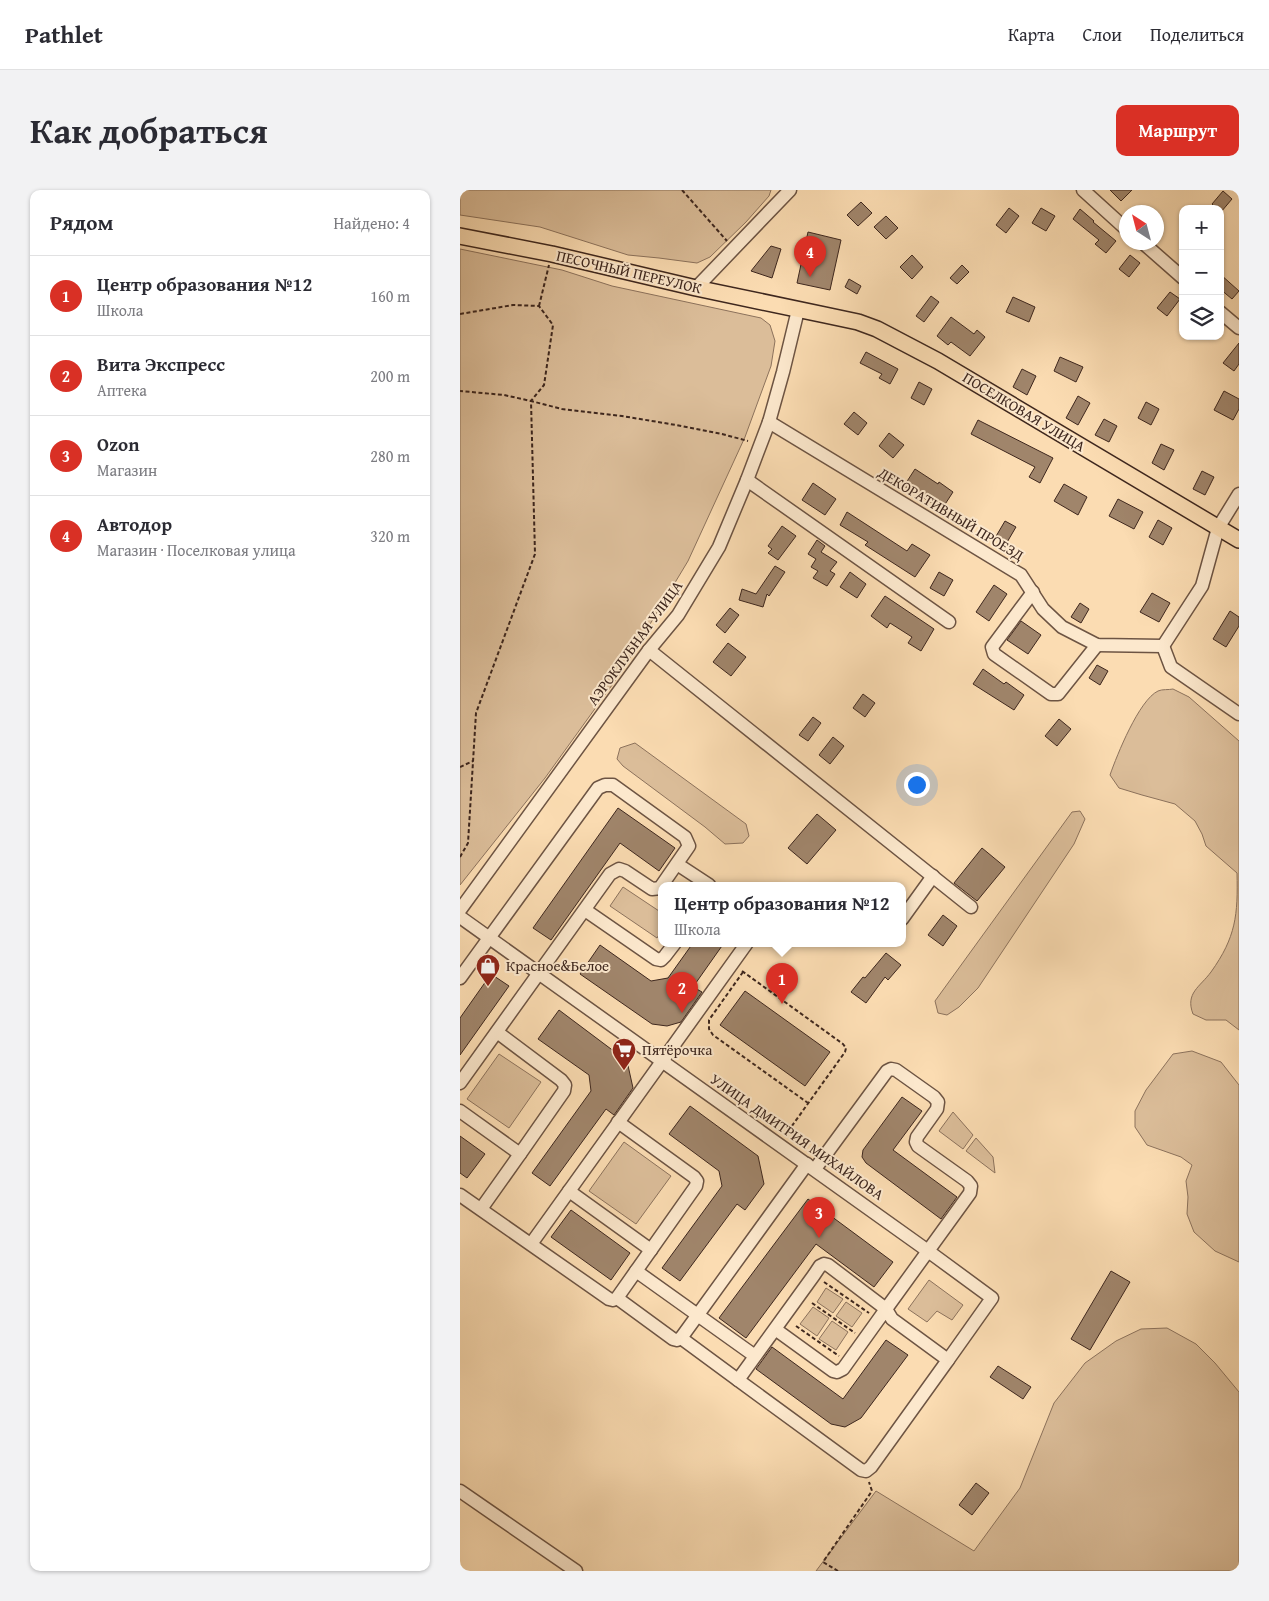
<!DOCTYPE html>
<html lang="ru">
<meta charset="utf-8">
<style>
:root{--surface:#fff;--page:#f2f2f3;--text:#2b2b33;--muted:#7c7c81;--line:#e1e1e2;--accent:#d93025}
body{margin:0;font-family:"Gentium Book Plus",serif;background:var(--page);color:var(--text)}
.controls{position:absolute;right:15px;top:15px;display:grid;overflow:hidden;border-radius:10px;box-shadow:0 1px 4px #0004}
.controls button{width:45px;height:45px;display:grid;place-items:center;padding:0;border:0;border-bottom:1px solid var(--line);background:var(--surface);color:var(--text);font:25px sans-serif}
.compass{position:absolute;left:659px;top:15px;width:45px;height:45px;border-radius:50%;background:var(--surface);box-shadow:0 1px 4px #0004;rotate:324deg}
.you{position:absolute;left:456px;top:594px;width:18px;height:18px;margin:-12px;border:4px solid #fff;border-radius:50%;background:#1a73e8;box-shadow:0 0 0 8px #1a73e833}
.badge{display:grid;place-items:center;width:32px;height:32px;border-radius:50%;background:var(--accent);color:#fff;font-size:16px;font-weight:700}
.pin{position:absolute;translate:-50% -41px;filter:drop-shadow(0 1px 2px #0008)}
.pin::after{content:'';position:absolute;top:26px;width:18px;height:15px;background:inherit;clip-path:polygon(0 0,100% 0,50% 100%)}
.popup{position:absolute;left:198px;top:692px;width:248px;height:65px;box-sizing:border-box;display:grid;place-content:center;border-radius:10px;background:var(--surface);filter:drop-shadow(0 1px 4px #0005);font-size:16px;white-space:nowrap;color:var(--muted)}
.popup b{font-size:19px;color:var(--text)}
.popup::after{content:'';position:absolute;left:50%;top:100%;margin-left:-10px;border:10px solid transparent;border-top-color:var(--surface)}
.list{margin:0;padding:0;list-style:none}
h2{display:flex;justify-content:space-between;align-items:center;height:65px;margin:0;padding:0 20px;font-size:21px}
h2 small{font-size:16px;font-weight:400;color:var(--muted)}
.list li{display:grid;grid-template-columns:32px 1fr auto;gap:15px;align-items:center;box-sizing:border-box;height:80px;padding:0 20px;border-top:1px solid var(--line)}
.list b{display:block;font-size:19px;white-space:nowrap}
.list p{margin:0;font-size:16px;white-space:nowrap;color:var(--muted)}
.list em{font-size:16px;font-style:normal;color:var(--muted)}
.icon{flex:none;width:28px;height:28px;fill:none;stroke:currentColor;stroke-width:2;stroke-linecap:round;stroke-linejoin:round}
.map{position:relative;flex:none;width:779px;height:1381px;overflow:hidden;border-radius:10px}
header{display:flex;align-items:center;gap:30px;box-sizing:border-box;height:70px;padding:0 25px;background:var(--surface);border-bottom:1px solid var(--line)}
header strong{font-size:24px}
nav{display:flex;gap:28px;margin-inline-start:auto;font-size:18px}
.intro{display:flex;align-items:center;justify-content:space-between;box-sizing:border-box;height:120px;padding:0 30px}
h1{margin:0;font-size:35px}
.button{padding:12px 22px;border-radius:10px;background:var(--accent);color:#fff;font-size:18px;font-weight:700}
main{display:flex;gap:30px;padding:0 30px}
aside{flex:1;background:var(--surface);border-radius:10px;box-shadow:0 1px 4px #0004}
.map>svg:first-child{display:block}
.green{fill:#dbbd99;stroke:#8c725c}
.building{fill:#a0856b;stroke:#3e271e}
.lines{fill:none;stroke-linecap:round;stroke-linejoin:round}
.minor-casing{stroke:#6d5443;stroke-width:15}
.major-casing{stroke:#3e271e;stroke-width:18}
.path{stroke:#3e271e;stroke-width:2;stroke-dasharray:4 2.5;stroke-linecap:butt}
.minor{stroke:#fce8cd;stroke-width:12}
.major{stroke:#fbdcb2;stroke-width:15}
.labels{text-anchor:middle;stroke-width:4;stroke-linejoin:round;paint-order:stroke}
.street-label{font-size:15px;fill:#3e271e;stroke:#fce8cd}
.poi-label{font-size:15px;fill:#3e271e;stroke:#fce8cd;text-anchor:start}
</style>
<header>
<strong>Pathlet</strong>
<nav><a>Карта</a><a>Слои</a><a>Поделиться</a></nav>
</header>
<div class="intro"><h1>Как добраться</h1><a class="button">Маршрут</a></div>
<main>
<aside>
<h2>Рядом<small>Найдено: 4</small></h2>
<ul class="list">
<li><span class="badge">1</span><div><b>Центр образования №12</b><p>Школа</p></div><em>160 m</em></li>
<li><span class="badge">2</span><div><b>Вита Экспресс</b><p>Аптека</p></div><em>200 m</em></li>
<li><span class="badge">3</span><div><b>Ozon</b><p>Магазин</p></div><em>280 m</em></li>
<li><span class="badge">4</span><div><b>Автодор</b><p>Магазин · Поселковая улица</p></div><em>320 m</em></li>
</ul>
</aside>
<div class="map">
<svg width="779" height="1381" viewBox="0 0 779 1381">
<rect width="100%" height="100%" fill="#fbdcb2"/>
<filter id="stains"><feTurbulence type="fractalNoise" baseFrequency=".004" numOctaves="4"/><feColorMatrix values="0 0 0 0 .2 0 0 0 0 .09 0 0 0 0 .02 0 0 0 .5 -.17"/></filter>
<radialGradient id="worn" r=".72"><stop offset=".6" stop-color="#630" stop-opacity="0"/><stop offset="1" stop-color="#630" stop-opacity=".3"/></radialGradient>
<g class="green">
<path d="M0,0H311L309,6L286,32L250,67L237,73L199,68L168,65L80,37L0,25Z"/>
<path d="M0,59L102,80L152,96L301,128L310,135L315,151L311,176L285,247L228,371L160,484L85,588L0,695Z"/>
<path d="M713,499L729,507L779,551V840L766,830H746L733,824C725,803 740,797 751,782C776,747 778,725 777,683L746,656L742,644L735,631L715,614L682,605L659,598L650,585C657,565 679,510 698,501C702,499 709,500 713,499Z"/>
<path d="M175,553L286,634L289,646L283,653L265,654L245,637L163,576L157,569L160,558Z"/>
<path d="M620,621L625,629L614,654L518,798L499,817L487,825L478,823L475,811L612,622Z"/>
<path d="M163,697L202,723V740L197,748L150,716Z"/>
<path d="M732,861L761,872L779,895V1072L755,1061L734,1042L727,1024L728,1007L726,991L732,975L721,967L687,955L675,937V921L686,900L713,864Z"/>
<path d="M39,864L81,892L49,938L7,909Z"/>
<path d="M493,922L513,945L503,959L479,941Z"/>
<path d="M516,948L533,967L535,983L506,961Z"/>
<path d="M164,952L211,986L176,1034L129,1001Z"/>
<path d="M469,1090L503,1115L492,1130L477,1121L467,1132L448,1119Z"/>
<path d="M366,1098L383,1109L373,1123L357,1112Z"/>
<path d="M386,1112L402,1123L392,1137L376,1126Z"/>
<path d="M353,1117L369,1128L357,1146L340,1134Z"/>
<path d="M372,1131L388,1142L376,1160L359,1149Z"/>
<path d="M707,1138L736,1154L755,1173L779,1202V1381H356L416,1301L514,1361L560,1298L594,1213L625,1173L656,1151L681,1139Z"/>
</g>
<g class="building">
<path d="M650,0H672L661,11Z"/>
<path d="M763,1L772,9L761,22L760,19H757L752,14Z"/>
<path d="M401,12L412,23L398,36L387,25Z"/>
<path d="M549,18L559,26L546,43L536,35Z"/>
<path d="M581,18L595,26L586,41L572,33Z"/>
<path d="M620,19L634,31L633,32L656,51L646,63L635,54L639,50L613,29Z"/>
<path d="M426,26L438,38L426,49L414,37Z"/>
<path d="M348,42L381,50L370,100L337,93Z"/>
<path d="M311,56L321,59L312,88L291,81Z"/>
<path d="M452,65L463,77L452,89L440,77Z"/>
<path d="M670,65L680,73L669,87L659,79Z"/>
<path d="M502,75L509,82L497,94L490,88Z"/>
<path d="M760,84L779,101L772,109L760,99Z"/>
<path d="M389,89L401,96L397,104L385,97Z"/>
<path d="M710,102L720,109L707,126L697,118Z"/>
<path d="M471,106L479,112L464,132L456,126Z"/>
<path d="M553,107L575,117L569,132L546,122Z"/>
<path d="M491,127L514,144L517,140L525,147L510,166L491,152L488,155L477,146Z"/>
<path d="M779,153V174L774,181L763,173Z"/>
<path d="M406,162L438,179L430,194L419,188L422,184L400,173Z"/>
<path d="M600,167L623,177L616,192L594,181Z"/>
<path d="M562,179L576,186L567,205L553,197Z"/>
<path d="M459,192L472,199L464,215L451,208Z"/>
<path d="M764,201L779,209V219L773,230L754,220Z"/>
<path d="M618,206L630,213L618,235L606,228Z"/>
<path d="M686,212L699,219L691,235L678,228Z"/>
<path d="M394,222L407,233L398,245L384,234Z"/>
<path d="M644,229L657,236L649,252L635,245Z"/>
<path d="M518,230L593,268L580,293L569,287L575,277L511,244Z"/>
<path d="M429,243L444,255L433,268L419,256Z"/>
<path d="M701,254L714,260L704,280L692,273Z"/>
<path d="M455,279L478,294L479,292L493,302L482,319L444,296Z"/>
<path d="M742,281L754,287L745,305L733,299Z"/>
<path d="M353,293L376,309L365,325L342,310Z"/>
<path d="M604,294L627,307L618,325L594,311Z"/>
<path d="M658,309L683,322L674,339L649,326Z"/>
<path d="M387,322L447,361L452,354L470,365L455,387L405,355L408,352L380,335Z"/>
<path d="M698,330L712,338L703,355L689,347Z"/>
<path d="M545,331L556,337L546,354L535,348Z"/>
<path d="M322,336L336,346L318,370L308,363L312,359L308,356Z"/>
<path d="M357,350L365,356L361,362L377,372L370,381L375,384L367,396L353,388L358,381L351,377L356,369L348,364Z"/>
<path d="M315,376L325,382L309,406L307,404L303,417L279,410L282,399L296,404Z"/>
<path d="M390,382L406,394L397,408L380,397Z"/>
<path d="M479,382L493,390L484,406L470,398Z"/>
<path d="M534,395L547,404L529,431L516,422Z"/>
<path d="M692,403L710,413L699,432L680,422Z"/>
<path d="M425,406L474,439L461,461L448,453L452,447L430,433L427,438L411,426Z"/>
<path d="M620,413L629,419L621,433L611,427Z"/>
<path d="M270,418L279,425L265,443L256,435Z"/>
<path d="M770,421L779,427V436L766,457L753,449Z"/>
<path d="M561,431L581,445L568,464L547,450Z"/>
<path d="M268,453L286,467L271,486L253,472Z"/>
<path d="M637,475L648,481L640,495L629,488Z"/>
<path d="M523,479L544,494L546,492L564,505L554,520L513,494Z"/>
<path d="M403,504L415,513L405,527L393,518Z"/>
<path d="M353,527L361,533L348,551L339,545Z"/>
<path d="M599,529L611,539L597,556L585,546Z"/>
<path d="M373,547L384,556L370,574L359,565Z"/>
<path d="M158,618L215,658L199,681L160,653L91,750L73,738Z"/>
<path d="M357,624L376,640L347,674L328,658Z"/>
<path d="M522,658L545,677L517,711L494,693Z"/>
<path d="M483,725L497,736L483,756L468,745Z"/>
<path d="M233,753H264L233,797L242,802L221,832L207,836L192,834L120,784L140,755L191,791L208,788Z"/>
<path d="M426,763L441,775L428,790L425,787L406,813L391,802L403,787L405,788Z"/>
<path d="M31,784L49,796L0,865V828Z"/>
<path d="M285,801L370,862L345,896L260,835Z"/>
<path d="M99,820L167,871L173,898L154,925L146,919L90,996L72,983L131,901L129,885L78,849Z"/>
<path d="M442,907L462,921L433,960L497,1007L481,1029L406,973L402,967L403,960Z"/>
<path d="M230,916L298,966L304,994L285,1020L277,1014L220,1091L202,1078L262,996L259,981L209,944Z"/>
<path d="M0,946L25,964L7,988L0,983Z"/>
<path d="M348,1009L433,1072L414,1097L356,1054L286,1148L259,1128Z"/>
<path d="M111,1020L170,1063L151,1090L91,1047Z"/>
<path d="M651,1081L670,1092L630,1160L611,1149Z"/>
<path d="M426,1150L448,1165L401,1228L385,1237L371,1234L296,1179L312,1157L383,1209Z"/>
<path d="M538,1176L571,1197L563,1209L530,1187Z"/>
<path d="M516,1293L529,1303L512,1325L499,1315Z"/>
</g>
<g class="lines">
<defs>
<g id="minor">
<path d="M623,0L666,39"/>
<path d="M682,52L723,88"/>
<path d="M236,98L330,0"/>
<path d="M760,122L779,138"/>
<path d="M309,232L561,385L583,419L602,437L637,455L703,456"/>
<path d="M287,290L489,432"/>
<path d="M573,402L532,457L534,464L591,504H598L637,455"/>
<path d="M703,456L742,396L758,338L779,304"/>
<path d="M703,456L711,477L779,524"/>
<path d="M189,460L511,717"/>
<path d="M217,674L249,695"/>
<path d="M0,720L189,460L218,425L259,357L287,290L309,232L323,182L338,120"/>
<path d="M125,720L196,769L201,770L205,766L215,753"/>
<path d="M0,727L468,1061L532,1108L488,1170"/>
<path d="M442,729L473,686"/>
<path d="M0,788L138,598L145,595H153L225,647L229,656L202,695"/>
<path d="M37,842L101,890L105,895L104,901L60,964"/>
<path d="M0,893L150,684L159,679L165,681L192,699L201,698L202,696"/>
<path d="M0,921L60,964L21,1019"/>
<path d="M109,1001L191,1060"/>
<path d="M0,1005L149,1109L153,1110L157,1108L236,996L237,991L234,987L158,932"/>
<path d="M71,1054L287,753"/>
<path d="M176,1081L295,1166"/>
<path d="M157,1108L213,1149L217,1150L221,1148L347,974"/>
<path d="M315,1139L373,1181L377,1182L383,1179L426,1119L432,1129L488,1170L411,1277L406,1281L401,1280L278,1190L354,1085L360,1076L364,1074L368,1075L426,1119L510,1003L511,996L507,991L458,956L456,952L457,947L477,919L478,912L474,907L436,880L431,879L427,881L355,979"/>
<path d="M221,1148L278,1190"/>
<path d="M0,1301L116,1381"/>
</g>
<path id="major" d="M0,46L92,64L236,98L365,125L398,132L417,139L478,171L779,350"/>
</defs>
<use href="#minor" class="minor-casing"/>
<use href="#major" class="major-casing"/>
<g class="path">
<path d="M222,0L267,51"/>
<path d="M79,116L89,75"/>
<path d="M0,124L53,115L79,116L93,135L84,195L71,211L44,205L0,201"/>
<path d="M0,577L13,571"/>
<path d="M0,667L8,653L16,523L75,364L71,211L102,219L162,226L216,235L262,244L288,251"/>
<path d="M282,781L383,854L386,858L385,862L329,940"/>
<path d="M283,782L249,830V839L253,845L348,913"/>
<path d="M364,1092L409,1123"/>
<path d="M352,1113L395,1143"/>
<path d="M336,1136L379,1166"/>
<path d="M378,1381L363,1372L412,1301L409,1292"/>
</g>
<use href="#minor" class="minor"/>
<use href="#major" class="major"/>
</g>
<defs>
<symbol id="shop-pin" viewBox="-11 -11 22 30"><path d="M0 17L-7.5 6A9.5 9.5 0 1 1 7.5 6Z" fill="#8f2418" stroke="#fce8cd"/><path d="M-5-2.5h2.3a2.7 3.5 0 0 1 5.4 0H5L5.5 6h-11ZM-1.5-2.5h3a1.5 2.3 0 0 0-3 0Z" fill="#fff"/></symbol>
<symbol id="supermarket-pin" viewBox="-11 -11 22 30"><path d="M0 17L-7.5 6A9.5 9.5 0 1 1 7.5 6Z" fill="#8f2418" stroke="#fce8cd"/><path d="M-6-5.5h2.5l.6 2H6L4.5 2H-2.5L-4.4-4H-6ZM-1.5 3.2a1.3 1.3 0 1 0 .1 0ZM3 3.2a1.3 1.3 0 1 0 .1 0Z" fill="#fff"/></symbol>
</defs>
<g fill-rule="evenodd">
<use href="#shop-pin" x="14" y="762" width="28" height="38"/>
<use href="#supermarket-pin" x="150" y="846" width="28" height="38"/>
</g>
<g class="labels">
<g class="street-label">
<text transform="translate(169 82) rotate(13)" y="5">ПЕСОЧНЫЙ ПЕРЕУЛОК</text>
<text transform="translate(564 222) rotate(31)" y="5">ПОСЕЛКОВАЯ УЛИЦА</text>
<text transform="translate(491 324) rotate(31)" y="5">ДЕКОРАТИВНЫЙ ПРОЕЗД</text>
<text transform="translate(175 453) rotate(-54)" y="5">АЭРОКЛУБНАЯ УЛИЦА</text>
<text transform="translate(337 947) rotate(35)" y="5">УЛИЦА ДМИТРИЯ МИХАЙЛОВА</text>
</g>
<g class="poi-label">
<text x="46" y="781">Красное&amp;Белое</text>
<text x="182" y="865">Пятёрочка</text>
</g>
</g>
<rect width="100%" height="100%" filter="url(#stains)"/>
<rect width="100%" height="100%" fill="url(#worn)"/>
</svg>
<div class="controls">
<button>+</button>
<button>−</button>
<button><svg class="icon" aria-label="layers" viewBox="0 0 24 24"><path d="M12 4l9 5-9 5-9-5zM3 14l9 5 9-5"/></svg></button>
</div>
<svg class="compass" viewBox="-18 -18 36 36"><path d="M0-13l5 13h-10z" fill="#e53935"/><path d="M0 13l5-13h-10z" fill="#7c7c81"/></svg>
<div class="you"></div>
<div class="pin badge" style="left:322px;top:814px">1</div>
<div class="popup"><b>Центр образования №12</b>Школа</div>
<div class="pin badge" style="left:222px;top:823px">2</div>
<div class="pin badge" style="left:359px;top:1048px">3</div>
<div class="pin badge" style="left:350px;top:87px">4</div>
</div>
</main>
